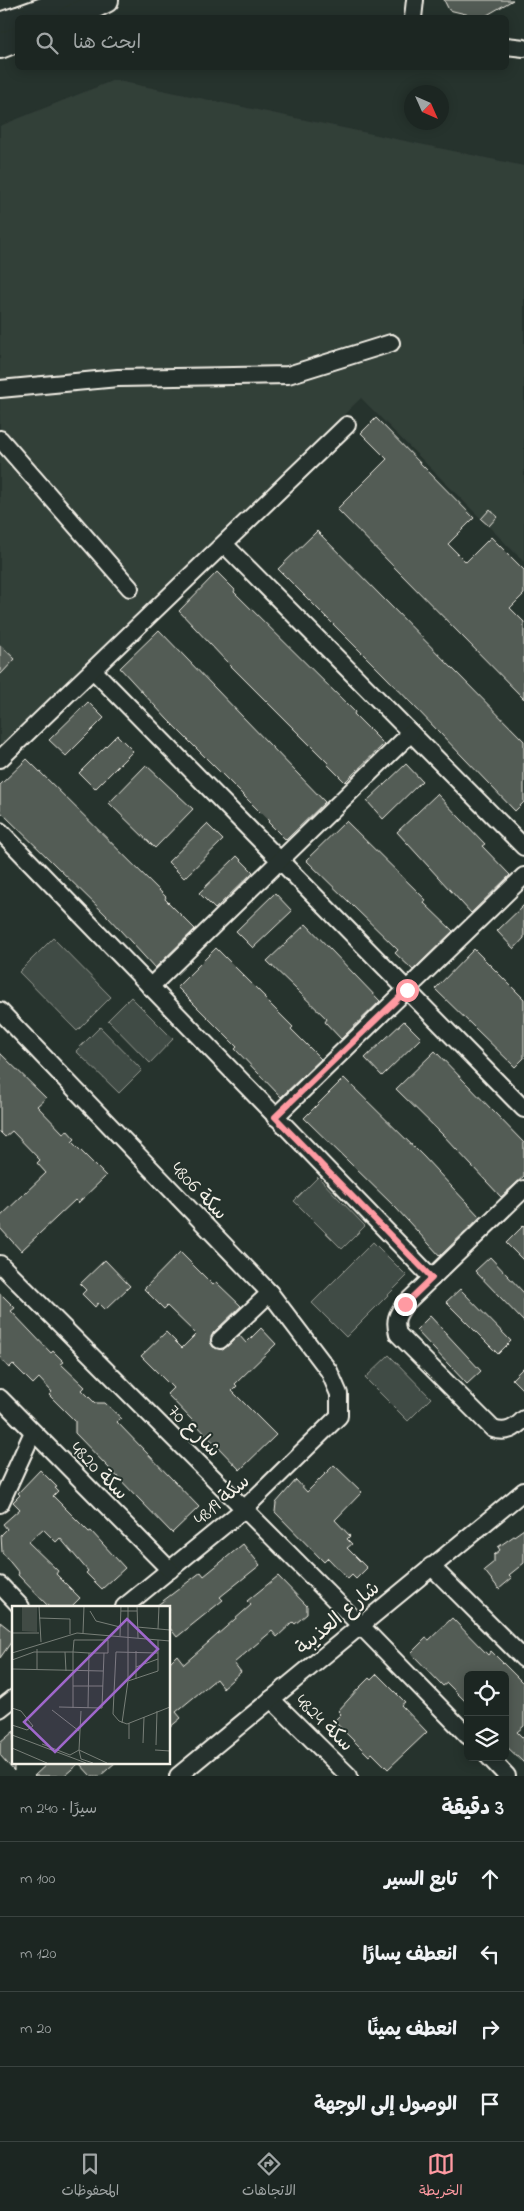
<!DOCTYPE html>
<html lang="ar">
<meta charset="utf-8">
<style>
:root{--surface:#1c2622;--page:#29322f;--text:#f1f3f6;--muted:#a0a5a5;--line:#3a4340;--accent:#ff9aa2}
body{margin:0;font-family:"Indie Flower","Playpen Sans Arabic",sans-serif;background:var(--page);color:var(--text);direction:rtl}
.controls{position:absolute;right:15px;bottom:15px;display:grid;overflow:hidden;border-radius:8px;box-shadow:0 2px 12px #0003}
.controls button{width:45px;height:45px;display:grid;place-items:center;padding:0;border:0;border-bottom:1px solid var(--line);background:var(--surface);color:var(--text);font:25px sans-serif}
.compass{position:absolute;left:404px;top:85px;width:45px;height:45px;border-radius:50%;background:var(--surface);box-shadow:0 2px 12px #0003;rotate:135deg}
.stop{position:absolute;width:15px;height:15px;margin:-11px;border:4px solid #ff9aa2;border-radius:50%;background:#fff}
.stop.end{background:#ff9aa2;border-color:#fff;box-shadow:0 1px 5px #0008}
.list{margin:0;padding:0;list-style:none}
h2{display:flex;justify-content:space-between;align-items:center;height:65px;margin:0;padding:0 20px;font-size:21px}
h2 small{font-size:16px;font-weight:400;color:var(--muted)}
.list li{display:grid;grid-template-columns:32px 1fr auto;gap:15px;align-items:center;box-sizing:border-box;height:75px;padding:0 20px;border-top:1px solid var(--line)}
.list b{display:block;font-size:19px;white-space:nowrap}
.list em{font-size:16px;font-style:normal;color:var(--muted)}
.icon{flex:none;width:28px;height:28px;fill:none;stroke:currentColor;stroke-width:2;stroke-linecap:round;stroke-linejoin:round}
.map{position:relative;flex:none;width:524px;height:1776px;overflow:hidden;direction:ltr}
.search{position:absolute;background:var(--surface);box-shadow:0 2px 12px #0003;left:15px;right:15px;top:15px;height:55px;display:flex;align-items:center;gap:12px;box-sizing:border-box;padding:0 18px;border-radius:8px;color:var(--muted);font-size:19px}
.sheet{height:365px;background:var(--surface)}
nav{display:flex;justify-content:space-around;align-items:center;box-sizing:border-box;height:70px;border-top:1px solid var(--line);background:var(--surface);font-size:14px;color:var(--muted)}
nav a{display:grid;justify-items:center;gap:2px}
nav .on{color:var(--accent)}
.map>svg:first-child{display:block}
.built{fill:#333f39}
.green{fill:#414b45;stroke:#9a9e96}
.building{fill:#525c55;stroke:#f4f1e8}
.lines{fill:none;stroke-linecap:round;stroke-linejoin:round}
.minor-casing{stroke:#f4f1e8;stroke-width:20}
.highway-casing{stroke:#f4f1e8;stroke-width:28}
.minor{stroke:#26332d;stroke-width:16}
.highway{stroke:#26332d;stroke-width:24}
.route{stroke:#ff9aa2;stroke-width:6}
.labels{text-anchor:middle;stroke-width:4;stroke-linejoin:round;paint-order:stroke}
.street-label{font-size:20px;fill:#f4f1e8;stroke:#26332d}
.inset-road{fill:none;stroke:#787f78;stroke-width:1}
.view{fill:#9f67cb;fill-opacity:0.15;stroke:#9f67cb;stroke-width:2.5}
.inset-edge{fill:none;stroke:#f4f1e8;stroke-width:2.5}
</style>
<div class="map">
<svg width="524" height="1776" viewBox="0 0 524 1776">
<rect width="100%" height="100%" fill="#26332d"/>
<filter id="ink" filterUnits="userSpaceOnUse"><feTurbulence type="fractalNoise" baseFrequency=".02" numOctaves="2"/><feDisplacementMap in="SourceGraphic" scale="10" xChannelSelector="R" yChannelSelector="G"/><feConvolveMatrix kernelMatrix="1 2 1 2 8 2 1 2 1" color-interpolation-filters="sRGB"/></filter>
<g filter="url(#ink)">
<path class="built" d="M114,80L524,166V562L361,398L0,751V126Z"/>
<g class="green">
<path d="M53,938L111,997L77,1031L19,972Z"/>
<path d="M131,997L173,1039L150,1063L108,1020Z"/>
<path d="M100,1027L142,1070L119,1093L76,1051Z"/>
<path d="M318,1177L365,1226L342,1249L294,1201Z"/>
<path d="M373,1242L407,1276L346,1337L312,1303Z"/>
<path d="M389,1355L431,1398L408,1421L365,1378Z"/>
</g>
<g class="building">
<path d="M444,0H513L482,18L449,10Z"/>
<path d="M376,418L474,518L448,544L466,562L491,537L524,570V594L510,608L524,622V699L337,509L387,459L361,433Z"/>
<path d="M490,509L497,517L489,526L481,519Z"/>
<path d="M317,531L524,741V802L515,811L388,679L278,569Z"/>
<path d="M217,572L235,590L234,592L355,712L354,714L384,744L345,782L327,764L328,763L226,661L179,611Z"/>
<path d="M159,630L325,802L286,840L268,822L269,821L167,719L120,668Z"/>
<path d="M0,645L15,659L0,675Z"/>
<path d="M88,702L104,718L66,756L49,740Z"/>
<path d="M117,735L133,751L95,789L79,773Z"/>
<path d="M27,759L166,897L165,899L195,929L155,968L108,917L0,811V785Z"/>
<path d="M406,764L422,781L383,819L367,801Z"/>
<path d="M146,765L193,809L155,848L109,803Z"/>
<path d="M437,794L485,844L482,846L510,875L471,913L397,832Z"/>
<path d="M346,821L426,900L424,903L453,931L413,970L395,953L398,950L306,860Z"/>
<path d="M207,824L223,840L184,878L168,862Z"/>
<path d="M237,856L253,872L215,909L199,893Z"/>
<path d="M275,893L292,911L253,948L236,931Z"/>
<path d="M524,905V938L514,949L497,931Z"/>
<path d="M306,924L380,1001L341,1039L325,1022L327,1019L267,961Z"/>
<path d="M216,948L265,997L264,998L293,1027L291,1029L321,1059L281,1097L235,1049L237,1047L177,987Z"/>
<path d="M474,949L524,999V1058L515,1067L435,989Z"/>
<path d="M404,1021L421,1038L382,1076L365,1058Z"/>
<path d="M435,1051L524,1143V1176L501,1197L443,1135L396,1089Z"/>
<path d="M0,1053L46,1098L37,1106L64,1134L67,1130L75,1139L72,1142L106,1176L78,1203L75,1200L21,1251L0,1228V1217L46,1173L37,1163L40,1160L12,1131L5,1137L0,1132Z"/>
<path d="M344,1078L424,1157L480,1217L440,1256L396,1208L304,1118Z"/>
<path d="M524,1225V1261L506,1243Z"/>
<path d="M180,1252L213,1285L216,1282L241,1306L213,1333L210,1342L213,1347L223,1350L239,1335L246,1343L261,1328L276,1344L235,1384L237,1386L232,1391L276,1435L240,1470L167,1394L173,1388L141,1356L166,1332L182,1348L196,1334L167,1306L164,1309L144,1289Z"/>
<path d="M490,1257L524,1293V1322L475,1271Z"/>
<path d="M105,1260L130,1286L105,1310L98,1303L95,1307L82,1294L86,1290L80,1284Z"/>
<path d="M460,1289L511,1341L498,1354L446,1302Z"/>
<path d="M0,1293L15,1308L11,1311L51,1353L53,1351L64,1362L61,1364L85,1387L82,1390L95,1403H105L121,1418L117,1422L199,1507L172,1533L75,1433V1421L49,1395L52,1392L39,1378L33,1384L13,1364L9,1368L0,1358Z"/>
<path d="M430,1316L481,1371L467,1384L416,1330Z"/>
<path d="M524,1367V1391L512,1379Z"/>
<path d="M334,1465L362,1492L335,1520L350,1536L347,1539L352,1544L347,1548L367,1568L356,1579L352,1575L348,1579L328,1558L324,1562L275,1512L276,1503L296,1480L307,1492Z"/>
<path d="M40,1470L57,1487L55,1488L58,1491L53,1496L89,1532L91,1531L125,1568L102,1589L86,1573L88,1571L60,1538L56,1542L43,1529L28,1542L58,1571L56,1574L80,1598L71,1607H49L18,1575L19,1573L2,1552L1,1535L7,1529L3,1524L20,1509L13,1502L20,1495L18,1493Z"/>
<path d="M524,1529V1563L509,1575L512,1578L499,1589L484,1570L494,1562V1555L500,1550L498,1547Z"/>
<path d="M243,1544L260,1565L220,1597L223,1600L177,1637L169,1627V1607H155L201,1572L204,1576Z"/>
<path d="M278,1576L307,1606V1614L295,1624L293,1622L277,1637L272,1631L234,1663L241,1672L223,1688L216,1679L176,1712L181,1718L169,1728V1663L177,1655L184,1664L251,1605L247,1601Z"/>
<path d="M452,1618L488,1655L491,1651L524,1684V1726L517,1732L524,1739V1763L505,1745V1675H468V1704L447,1683L443,1686L411,1653L426,1638L429,1640Z"/>
<path d="M0,1622L14,1633V1638L0,1658Z"/>
<path d="M377,1674L405,1702L401,1705L427,1732L388,1769L372,1753L369,1756L334,1721L341,1714L338,1711L358,1689L369,1678L371,1680Z"/>
<path d="M14,1731V1771L0,1755V1743Z"/>
<path d="M49,1762H116L100,1776H91L79,1763L64,1776H34Z"/>
</g>
<g class="lines">
<defs>
<g id="minor">
<path d="M413,18L415,0"/>
<path d="M506,46L524,48"/>
<path d="M0,389L118,378L288,375L391,343"/>
<path d="M0,439L130,588"/>
<path d="M224,544L524,847"/>
<path d="M93,670L524,1109"/>
<path d="M0,759L347,425"/>
<path d="M0,831L432,1278"/>
<path d="M150,987L411,733"/>
<path d="M0,1011L270,1293L329,1371L339,1394V1416L244,1509L124,1607"/>
<path d="M275,1117L524,876"/>
<path d="M524,1189L405,1304C397,1315 394,1320 398,1334L493,1429C507,1434 515,1428 524,1419"/>
<path d="M0,1264L360,1625L468,1736"/>
<path d="M220,1340L270,1293"/>
<path d="M0,1398L170,1570"/>
<path d="M0,1504L33,1432"/>
<path d="M431,1566L524,1659"/>
<path d="M0,1585L21,1607"/>
<path d="M271,1699L349,1776"/>
<path d="M0,1709L14,1698"/>
<path d="M489,1757L507,1776"/>
<path d="M178,1776L524,1491"/>
</g>
<g id="highway">
<path d="M21,18L71,0"/>
<path d="M70,18L106,0"/>
<path d="M0,25L18,19"/>
<path d="M0,46L18,39"/>
</g>
</defs>
<use href="#minor" class="minor-casing"/>
<use href="#highway" class="highway-casing"/>
<use href="#minor" class="minor"/>
<use href="#highway" class="highway"/>
</g>
</g>
<g class="lines" filter="url(#ink)">
<path class="route" d="M405,1304L432,1278L275,1117L407,990"/>
</g>
<g class="labels">
<g class="street-label">
<text transform="translate(200 1190) rotate(46)" y="7">سكة 4806</text>
<text transform="translate(195 1430) rotate(45)" y="7">شارع 70</text>
<text transform="translate(100 1470) rotate(45)" y="7">سكة 4820</text>
<text transform="translate(221 1499) rotate(-41)" y="7">سكة 4819</text>
<text transform="translate(337 1617) rotate(-40)" y="7">شارع العذيبة</text>
<text transform="translate(325 1722) rotate(44)" y="7">سكة 4824</text>
</g>
</g>
<g transform="translate(12 1606)">
<rect width="158" height="158" fill="#26332d"/>
<path d="M10,0H25V26L10,25Z" fill="#414b45"/>
<path class="inset-road" d="M27,0L29,36M125,0L126,32M78,5L84,15L108,21M109,5H125M27,12L58,13V28M125,21L158,24M146,23L147,0M0,27H27M71,27L72,0M108,30L109,0M53,46L54,65M0,47L65,27L158,35M146,47L104,46L101,108L107,115L115,118L158,101M0,54L22,46H61L77,47H96V34H62L61,46V102M124,61L146,53M0,63L91,65M25,63V43M124,73V45M116,75L146,65V34M61,80H91M47,101L90,102L92,47M0,102L9,105L21,120L15,124L0,119M76,102L77,47M40,104L67,125M69,105L67,144L95,157M110,117L116,75V0M117,117V133M0,129L74,157M131,137L132,111M30,138L58,149L67,144L69,153L81,157M144,139L145,105M0,142L35,157M143,144L158,145"/>
<path class="view" d="M115,13L146,43L43,146L12,116Z"/>
<rect width="158" height="158" class="inset-edge"/>
</g>
</svg>
<div class="controls">
<button><svg class="icon" aria-label="locate" viewBox="0 0 24 24"><circle cx="12" cy="12" r="6"/><path d="M12 2v4M12 18v4M2 12h4M18 12h4"/></svg></button>
<button><svg class="icon" aria-label="layers" viewBox="0 0 24 24"><path d="M12 4l9 5-9 5-9-5zM3 14l9 5 9-5"/></svg></button>
</div>
<svg class="compass" viewBox="-18 -18 36 36"><path d="M0-13l5 13h-10z" fill="#e53935"/><path d="M0 13l5-13h-10z" fill="#a0a5a5"/></svg>
<div class="stop" style="left:407px;top:990px"></div>
<div class="stop end" style="left:405px;top:1304px"></div>
<div class="search"><svg class="icon" aria-label="search" viewBox="0 0 24 24"><circle cx="10" cy="10" r="6"/><path d="M15 15l6 6"/></svg>ابحث هنا</div>
</div>
<section class="sheet">
<h2>3 دقيقة<small>سيرًا · 240 m</small></h2>
<ul class="list">
<li><svg class="icon" aria-label="ahead" viewBox="0 0 24 24"><path d="M12 20V5M6 11l6-6 6 6"/></svg><div><b>تابع السير</b></div><em>100 m</em></li>
<li><svg class="icon" aria-label="left" viewBox="0 0 24 24"><path d="M17 20v-9H6M10 6l-5 5 5 5"/></svg><div><b>انعطف يسارًا</b></div><em>120 m</em></li>
<li><svg class="icon" aria-label="right" viewBox="0 0 24 24"><path d="M7 20v-9h11M14 6l5 5-5 5"/></svg><div><b>انعطف يمينًا</b></div><em>20 m</em></li>
<li><svg class="icon" aria-label="arrive" viewBox="0 0 24 24"><path d="M6 21V4h12l-3 4 3 4H6"/></svg><div><b>الوصول إلى الوجهة</b></div></li>
</ul>
</section>
<nav>
<a class="on"><svg class="icon" aria-label="map" viewBox="0 0 24 24"><path d="M3 6l6-2 6 2 6-2v14l-6 2-6-2-6 2zM9 4v14M15 6v14"/></svg>الخريطة</a>
<a><svg class="icon" aria-label="directions" viewBox="0 0 24 24"><path d="M12 3l9 9-9 9-9-9zM9 14v-3h6M13 9l2 2-2 2"/></svg>الاتجاهات</a>
<a><svg class="icon" aria-label="saved" viewBox="0 0 24 24"><path d="M7 4h10v16l-5-4-5 4z"/></svg>المحفوظات</a>
</nav>
